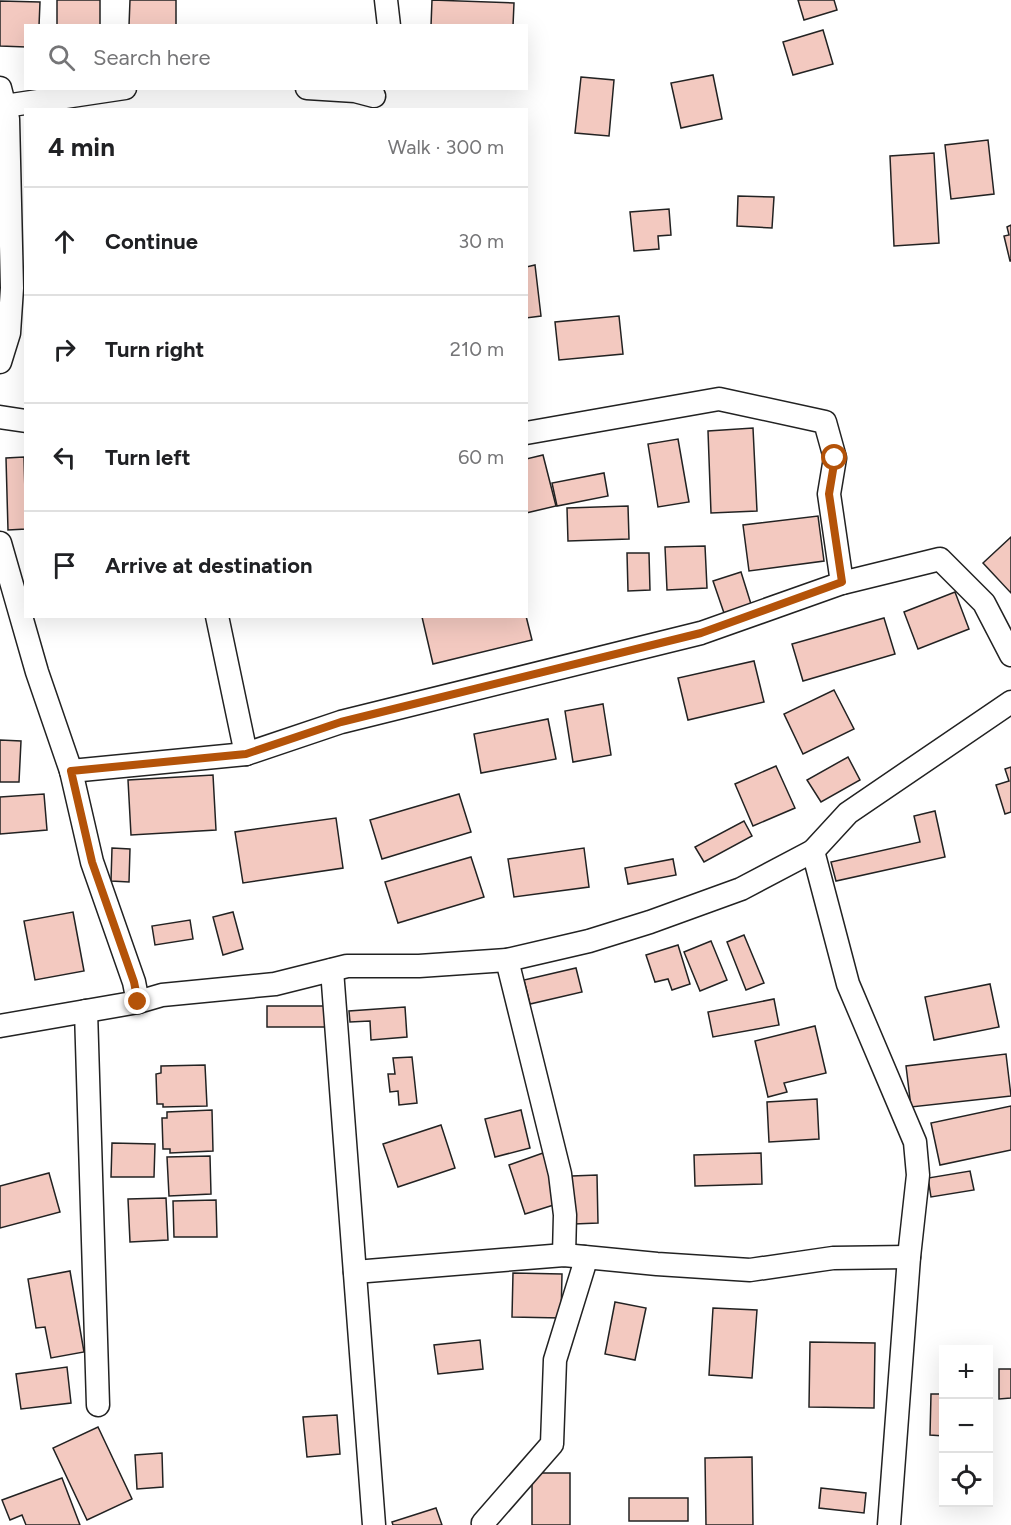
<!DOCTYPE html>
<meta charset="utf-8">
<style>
:root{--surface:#fff;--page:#f2f2f2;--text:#202124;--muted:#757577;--line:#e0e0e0}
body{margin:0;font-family:Figtree,sans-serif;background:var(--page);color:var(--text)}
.controls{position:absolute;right:18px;bottom:18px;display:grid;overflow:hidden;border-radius:0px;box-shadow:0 6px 24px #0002}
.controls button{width:54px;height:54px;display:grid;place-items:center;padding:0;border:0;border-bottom:2px solid var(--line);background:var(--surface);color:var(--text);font:30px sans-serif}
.stop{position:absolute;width:18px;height:18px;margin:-14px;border:4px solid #b45309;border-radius:50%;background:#fff}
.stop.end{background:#b45309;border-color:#fff;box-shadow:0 2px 6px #0008}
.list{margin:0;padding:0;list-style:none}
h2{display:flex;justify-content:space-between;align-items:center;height:78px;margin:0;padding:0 24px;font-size:26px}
h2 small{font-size:20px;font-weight:400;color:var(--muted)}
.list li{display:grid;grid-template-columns:39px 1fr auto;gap:18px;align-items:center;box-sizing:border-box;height:108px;padding:0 24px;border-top:2px solid var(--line)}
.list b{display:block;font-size:22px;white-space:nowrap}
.list em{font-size:20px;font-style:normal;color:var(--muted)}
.icon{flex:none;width:33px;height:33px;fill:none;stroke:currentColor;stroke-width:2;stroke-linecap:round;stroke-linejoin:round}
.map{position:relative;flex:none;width:1011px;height:1525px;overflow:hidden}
.search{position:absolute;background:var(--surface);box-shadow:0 6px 24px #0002;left:24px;top:24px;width:504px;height:66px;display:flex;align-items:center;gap:15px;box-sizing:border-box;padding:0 21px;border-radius:0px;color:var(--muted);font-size:22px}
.panel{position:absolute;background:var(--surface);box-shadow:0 6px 24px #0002;left:24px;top:108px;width:504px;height:510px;border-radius:0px}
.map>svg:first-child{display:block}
.building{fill:#f3c9c0;stroke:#222;stroke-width:1.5}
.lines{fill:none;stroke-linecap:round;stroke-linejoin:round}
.minor-casing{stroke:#222;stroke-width:25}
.minor{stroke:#fff;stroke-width:22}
.route{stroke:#b45309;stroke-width:8}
</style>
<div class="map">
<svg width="1011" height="1525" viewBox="0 0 1011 1525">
<rect width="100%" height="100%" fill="#fff"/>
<g class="building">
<rect x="57" y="0" width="43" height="26"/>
<path d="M130,0H176V26H129Z"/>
<path d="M432,0L514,3L513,26H431Z"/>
<path d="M798,0H834L837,10L804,20Z"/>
<path d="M0,1L40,2L39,26H26V47L0,46Z"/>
<path d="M823,30L833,64L793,75L783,42Z"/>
<path d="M713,75L722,119L681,128L671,83Z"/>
<path d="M581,77L614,80L609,136L575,133Z"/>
<path d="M988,140L994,194L951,199L945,145Z"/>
<path d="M934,153L939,243L894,246L890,156Z"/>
<path d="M738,196L774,197L772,228L737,226Z"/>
<path d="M669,209L671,235L658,236L659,249L634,251L630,212Z"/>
<path d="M1011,225V261H1010L1004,236L1009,235L1007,227Z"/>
<path d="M535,265L541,316L526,318V267Z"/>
<path d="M619,316L623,354L559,360L555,322Z"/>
<path d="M753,428L757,511L711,513L708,431Z"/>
<path d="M678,439L689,502L658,507L648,444Z"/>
<path d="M543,455L556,506L526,513V459Z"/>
<path d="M24,457L26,529L8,530L6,458Z"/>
<path d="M604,473L608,496L557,506L552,483Z"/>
<path d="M628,506L629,539L568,541L567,508Z"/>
<path d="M818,516L824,561L749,571L743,525Z"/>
<path d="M1011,537V593L983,563Z"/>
<path d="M705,546L707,588L667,590L665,547Z"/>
<path d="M627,553H649L650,590L628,591Z"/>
<path d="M741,572L751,604L724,613L713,581Z"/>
<path d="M955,592L969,629L918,649L904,612Z"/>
<path d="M526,616L532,640L433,664L422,617Z"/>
<path d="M884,618L895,654L803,681L792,644Z"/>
<path d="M754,661L764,702L688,720L678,678Z"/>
<path d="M834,690L854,729L803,754L784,714Z"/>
<path d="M603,704L611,755L573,762L565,711Z"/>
<path d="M548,719L556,759L481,773L474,734Z"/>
<path d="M0,740L21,741L19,782H0Z"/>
<path d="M848,757L860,780L821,802L807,780Z"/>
<path d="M776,766L795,808L753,826L735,784Z"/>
<path d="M1011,767V812L1005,814L996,785L1009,781L1005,769Z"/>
<path d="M213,775L216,830L131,835L128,780Z"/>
<path d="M44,794L47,830L0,834V797Z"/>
<path d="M459,794L471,832L382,859L370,820Z"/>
<path d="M935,811L945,857L836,881L831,862L920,842L914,816Z"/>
<path d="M336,818L343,868L243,883L235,832Z"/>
<path d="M744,821L752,836L704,862L695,847Z"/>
<path d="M112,848L130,849L129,882L111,881Z"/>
<path d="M584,848L589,887L514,897L508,859Z"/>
<path d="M471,857L484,897L398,923L385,882Z"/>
<path d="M673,859L676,875L628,884L625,868Z"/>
<path d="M73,912L84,971L35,980L24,921Z"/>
<path d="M233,912L243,949L223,955L213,917Z"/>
<path d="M190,920L193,939L155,945L152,926Z"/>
<path d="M744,935L764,983L746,990L727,942Z"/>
<path d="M711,941L727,980L700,991L684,952Z"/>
<path d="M678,945L690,984L672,990L668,979L655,982L646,955Z"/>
<path d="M576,968L582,992L530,1004L524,980Z"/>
<path d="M990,984L999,1027L934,1040L925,997Z"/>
<path d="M774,999L779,1025L713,1037L708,1012Z"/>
<rect x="267" y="1006" width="60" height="21"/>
<path d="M405,1007L407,1037L371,1040L370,1021L350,1022L349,1011Z"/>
<path d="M815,1026L826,1073L784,1083L787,1092L768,1097L755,1041Z"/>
<path d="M1006,1054L1011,1096L911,1107L906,1066Z"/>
<path d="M412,1057L417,1103L399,1105L398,1091L390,1092L388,1074H395L393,1058Z"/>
<path d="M205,1065L207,1106L163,1107V1104H157L156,1074L161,1073V1066Z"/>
<path d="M817,1099L819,1139L769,1142L767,1102Z"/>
<path d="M1011,1106V1150L940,1165L931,1123Z"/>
<path d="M212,1110L213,1151L170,1153V1149H163L162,1118H167V1112Z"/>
<path d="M521,1110L530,1148L495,1157L485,1119Z"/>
<path d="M441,1125L455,1168L398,1187L383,1144Z"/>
<path d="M112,1143L155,1144L154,1177H111Z"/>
<path d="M543,1153L560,1203L525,1214L509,1165Z"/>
<path d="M761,1153L762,1184L695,1186L694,1155Z"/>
<path d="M210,1156L211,1194L169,1196L167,1157Z"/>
<path d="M970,1171L974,1190L931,1197L928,1178Z"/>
<path d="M49,1173L60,1212L0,1228V1186Z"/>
<path d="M597,1175L598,1223L574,1224L572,1176Z"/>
<path d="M166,1198L168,1240L130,1242L128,1199Z"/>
<path d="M216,1200L217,1237H174L173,1201Z"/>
<path d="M70,1271L84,1352L51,1358L45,1327L36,1328L28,1279Z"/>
<path d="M513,1273L562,1274L561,1318L512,1317Z"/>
<path d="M615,1302L646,1308L635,1360L605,1354Z"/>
<path d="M713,1308L757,1310L752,1378L709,1375Z"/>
<path d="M480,1340L483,1369L438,1374L434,1345Z"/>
<path d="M810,1342L875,1343L874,1408L809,1407Z"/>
<path d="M67,1367L71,1403L21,1409L16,1374Z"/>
<path d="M999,1369H1011V1398L999,1399Z"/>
<path d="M931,1394H944V1436L930,1435Z"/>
<path d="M337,1415L340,1454L307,1457L303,1417Z"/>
<path d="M98,1427L132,1499L87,1520L53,1448Z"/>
<path d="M162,1453L163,1487L137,1489L135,1455Z"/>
<path d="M752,1457L753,1525H706L705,1458Z"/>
<rect x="532" y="1473" width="38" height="52"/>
<path d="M62,1478L80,1525H26L22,1515L10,1520L2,1500Z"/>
<path d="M821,1488L866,1493L864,1513L819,1508Z"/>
<rect x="629" y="1498" width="59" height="23"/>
<path d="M436,1508L442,1525H393L392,1522Z"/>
</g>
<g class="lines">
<defs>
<g id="minor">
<path d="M386,0L389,26"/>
<path d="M0,88L8,119L12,288L9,333L0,362"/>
<path d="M307,88L355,91L374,96"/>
<path d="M5,106L125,88"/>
<path d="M0,417L26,421"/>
<path d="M526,433L719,399L825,422L835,458L829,494L842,583"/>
<path d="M0,543L37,672L71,771L92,862L134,982L138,1002"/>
<path d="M217,616L246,754"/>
<path d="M71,771L246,754L341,722L701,633L842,583L940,559L984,603L1011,655"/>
<path d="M813,851L848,984L915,1142L918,1175L909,1257L889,1525"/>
<path d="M507,960L560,1174L565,1215L564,1255"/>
<path d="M332,970L374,1525"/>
<path d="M86,1011L98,1405"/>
<path d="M0,1026L138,1002L162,995L275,984L347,966H419L507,960L589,941L650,922L741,889L813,851L848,813L1011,702"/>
<path d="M355,1272L564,1255L657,1264L750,1270L833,1258L909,1257"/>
<path d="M484,1525L483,1523L552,1444L555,1360L584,1266V1257"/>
</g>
</defs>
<use href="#minor" class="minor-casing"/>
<use href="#minor" class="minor"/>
</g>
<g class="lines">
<path class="route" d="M138,1002L134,982L92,862L71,771L246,754L341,722L701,633L842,582L829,494L835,458"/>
</g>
</svg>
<div class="controls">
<button>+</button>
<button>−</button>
<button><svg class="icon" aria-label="locate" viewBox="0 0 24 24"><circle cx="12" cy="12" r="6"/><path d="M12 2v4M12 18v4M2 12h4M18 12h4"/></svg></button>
</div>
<div class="stop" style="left:835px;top:458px"></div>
<div class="stop end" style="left:138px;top:1002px"></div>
<div class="search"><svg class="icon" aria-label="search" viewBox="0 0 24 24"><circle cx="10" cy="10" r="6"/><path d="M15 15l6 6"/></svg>Search here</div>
<section class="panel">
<h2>4 min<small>Walk · 300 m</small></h2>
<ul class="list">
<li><svg class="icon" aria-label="ahead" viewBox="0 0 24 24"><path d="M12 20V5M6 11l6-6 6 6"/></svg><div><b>Continue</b></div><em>30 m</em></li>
<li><svg class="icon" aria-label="right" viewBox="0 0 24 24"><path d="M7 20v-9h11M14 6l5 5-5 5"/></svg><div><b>Turn right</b></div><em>210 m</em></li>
<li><svg class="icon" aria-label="left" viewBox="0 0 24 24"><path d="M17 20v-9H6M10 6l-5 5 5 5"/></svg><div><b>Turn left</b></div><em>60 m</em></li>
<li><svg class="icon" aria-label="arrive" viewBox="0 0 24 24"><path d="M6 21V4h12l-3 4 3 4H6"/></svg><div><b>Arrive at destination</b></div></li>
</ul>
</section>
</div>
